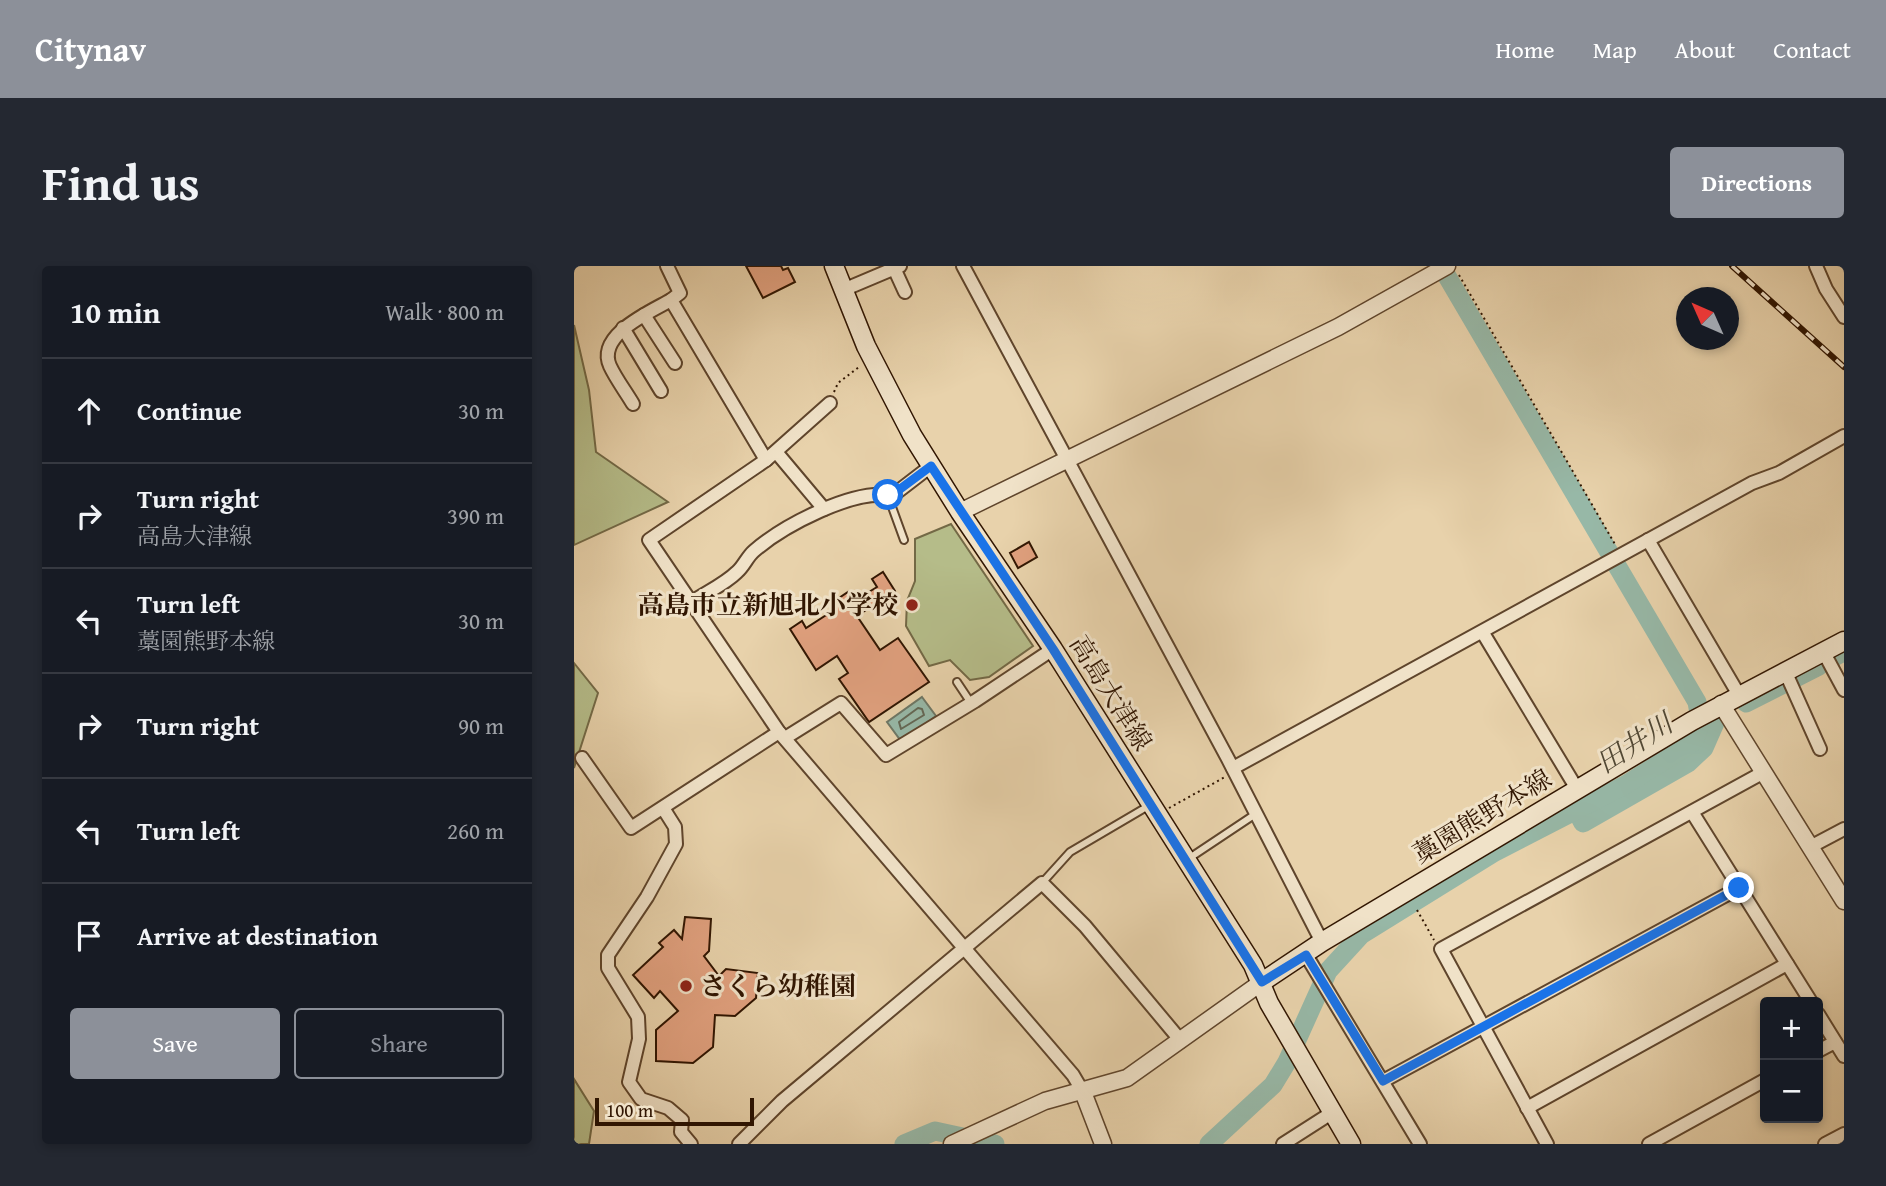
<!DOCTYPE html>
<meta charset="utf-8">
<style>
:root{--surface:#171b24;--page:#242831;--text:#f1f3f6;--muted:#9ea1a6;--line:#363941;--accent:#8c9099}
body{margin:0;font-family:"Gentium Book Plus","Noto Serif JP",serif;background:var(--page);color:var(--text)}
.controls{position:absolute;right:21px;bottom:21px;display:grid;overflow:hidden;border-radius:7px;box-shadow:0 4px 10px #0003}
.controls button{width:63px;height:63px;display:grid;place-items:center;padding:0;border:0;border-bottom:2px solid var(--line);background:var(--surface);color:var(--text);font:35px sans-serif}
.compass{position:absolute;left:1102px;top:21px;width:63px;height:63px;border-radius:50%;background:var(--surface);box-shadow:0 4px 10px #0003;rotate:315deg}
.scale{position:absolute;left:21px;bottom:18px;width:159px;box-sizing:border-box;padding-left:7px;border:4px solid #311602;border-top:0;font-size:19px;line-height:24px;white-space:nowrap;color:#311602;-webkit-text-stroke:5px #f0e2c8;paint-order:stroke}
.stop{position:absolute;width:21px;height:21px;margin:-16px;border:5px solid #1a73e8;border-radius:50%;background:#fff}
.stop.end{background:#1a73e8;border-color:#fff;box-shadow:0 2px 7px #0008}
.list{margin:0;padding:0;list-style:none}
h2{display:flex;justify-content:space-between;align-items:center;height:91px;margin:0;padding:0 28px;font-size:30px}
h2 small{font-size:23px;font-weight:400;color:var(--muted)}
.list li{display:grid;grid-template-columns:46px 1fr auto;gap:21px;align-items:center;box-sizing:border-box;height:105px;padding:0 28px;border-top:2px solid var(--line)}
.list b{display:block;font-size:26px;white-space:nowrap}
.list p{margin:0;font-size:23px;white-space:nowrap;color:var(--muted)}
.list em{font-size:23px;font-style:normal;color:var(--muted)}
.actions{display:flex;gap:14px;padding:21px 28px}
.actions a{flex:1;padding:16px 0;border:2px solid var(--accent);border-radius:7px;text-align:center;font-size:24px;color:var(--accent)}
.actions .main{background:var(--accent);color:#fff}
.icon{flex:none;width:38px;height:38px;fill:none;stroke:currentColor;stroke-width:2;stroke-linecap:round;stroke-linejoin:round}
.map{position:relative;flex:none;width:1270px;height:878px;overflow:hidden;border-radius:7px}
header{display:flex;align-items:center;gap:42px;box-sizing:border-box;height:98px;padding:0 35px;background:var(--accent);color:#fff}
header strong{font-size:33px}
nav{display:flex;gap:38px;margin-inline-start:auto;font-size:24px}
.intro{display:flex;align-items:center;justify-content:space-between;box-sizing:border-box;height:168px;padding:0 42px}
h1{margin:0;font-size:49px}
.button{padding:18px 32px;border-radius:7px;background:var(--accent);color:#fff;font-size:24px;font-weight:700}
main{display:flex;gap:42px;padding:0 42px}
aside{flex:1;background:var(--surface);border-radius:7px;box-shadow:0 4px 10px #0003}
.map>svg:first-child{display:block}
.green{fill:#b5bc89;stroke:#736946;stroke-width:2}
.water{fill:#97b8a7;stroke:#6e7765;stroke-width:2}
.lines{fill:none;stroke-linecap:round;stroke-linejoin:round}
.shore{stroke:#646754;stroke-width:2}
.river{stroke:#97b8a7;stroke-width:19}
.building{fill:#e1a17f;stroke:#311602;stroke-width:2}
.service-casing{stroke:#5f452c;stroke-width:10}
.minor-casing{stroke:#5f452c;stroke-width:16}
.tertiary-casing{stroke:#5f452c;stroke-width:19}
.secondary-casing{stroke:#311602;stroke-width:21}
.path{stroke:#311602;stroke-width:2;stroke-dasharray:2 3.5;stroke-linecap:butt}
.service{stroke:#f0e2c8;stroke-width:6}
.minor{stroke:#f0e2c8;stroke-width:12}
.tertiary{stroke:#f0e2c8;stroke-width:16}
.secondary{stroke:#f0e2c8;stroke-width:18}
.rail-casing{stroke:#311602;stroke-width:6}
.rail{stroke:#f0e2c8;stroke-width:3.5;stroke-dasharray:10;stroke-linecap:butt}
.route{stroke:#1a73e8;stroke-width:9}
.poi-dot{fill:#8f2418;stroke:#f0e2c8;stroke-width:2.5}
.labels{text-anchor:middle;stroke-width:6;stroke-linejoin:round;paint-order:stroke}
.poi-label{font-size:26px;font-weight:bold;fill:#311602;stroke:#f0e2c8;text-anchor:end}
.street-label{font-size:26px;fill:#311602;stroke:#f0e2c8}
.water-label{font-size:28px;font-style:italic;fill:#504734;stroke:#f0e2c8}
</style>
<header>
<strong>Citynav</strong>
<nav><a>Home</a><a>Map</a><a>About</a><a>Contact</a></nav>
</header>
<div class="intro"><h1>Find us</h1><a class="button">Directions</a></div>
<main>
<aside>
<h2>10 min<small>Walk · 800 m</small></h2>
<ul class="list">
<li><svg class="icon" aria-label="ahead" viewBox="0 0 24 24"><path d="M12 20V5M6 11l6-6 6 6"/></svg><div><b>Continue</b></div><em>30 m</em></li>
<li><svg class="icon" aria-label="right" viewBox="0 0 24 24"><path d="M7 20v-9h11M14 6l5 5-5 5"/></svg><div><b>Turn right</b><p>高島大津線</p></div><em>390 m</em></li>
<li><svg class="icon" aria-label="left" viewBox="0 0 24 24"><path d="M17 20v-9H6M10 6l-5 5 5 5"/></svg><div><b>Turn left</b><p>藁園熊野本線</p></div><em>30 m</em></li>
<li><svg class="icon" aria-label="right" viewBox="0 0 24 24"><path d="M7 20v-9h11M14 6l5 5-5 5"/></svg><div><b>Turn right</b></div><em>90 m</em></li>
<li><svg class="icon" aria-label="left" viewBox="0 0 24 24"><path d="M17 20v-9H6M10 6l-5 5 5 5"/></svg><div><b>Turn left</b></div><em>260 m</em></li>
<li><svg class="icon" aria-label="arrive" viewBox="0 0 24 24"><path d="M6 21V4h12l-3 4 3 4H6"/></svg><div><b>Arrive at destination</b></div></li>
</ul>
<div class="actions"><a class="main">Save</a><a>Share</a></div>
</aside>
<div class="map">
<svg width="1270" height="878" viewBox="0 0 1270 878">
<rect width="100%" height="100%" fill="#e8d2ab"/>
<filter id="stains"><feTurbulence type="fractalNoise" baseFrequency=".00286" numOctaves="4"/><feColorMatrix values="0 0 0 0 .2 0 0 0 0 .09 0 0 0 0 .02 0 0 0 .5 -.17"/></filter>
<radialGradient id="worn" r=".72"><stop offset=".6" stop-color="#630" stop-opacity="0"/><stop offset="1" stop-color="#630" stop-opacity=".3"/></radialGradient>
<g class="green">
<path d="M0,59L15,124L22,186L94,236L0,279Z"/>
<path d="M377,258L459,380L415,411L396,414L376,394L355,400L332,360L333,335L341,315V273Z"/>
<path d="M0,397L24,427L0,502Z"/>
<path d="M0,813L20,845L15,878H0Z"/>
</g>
<path class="water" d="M348,431L362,450L327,475L313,456Z"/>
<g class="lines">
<path class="shore" d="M344,442L348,443L350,449L327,463L325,456Z"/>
<g class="river">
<path d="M1258,392L1270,386"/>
<path d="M1172,437L1245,400"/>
<path d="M1002,544L1009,557L1114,497L1130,482L1141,457"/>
<path d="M330,878L361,865L421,878"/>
<path d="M635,878L699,819L713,796L754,705L787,669L921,586L1051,519L1118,477C1128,463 1126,452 1123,436L867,0"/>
</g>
</g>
<g class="building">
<path d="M172,0H207L209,4L214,2L221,16L189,32Z"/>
<path d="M455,276L463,291L444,302L436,287Z"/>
<path d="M309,306L321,325L283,350L306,384L324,372L355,416L295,456L265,413L274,407L263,390L242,404L216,363L228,355L232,362L260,344L256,338L274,326L280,335L303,321L298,313Z"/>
<path d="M111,651L137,653L135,685L130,690L145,710L152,703L184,707L182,732L161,750L141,749L139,781L119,797L82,795V764L104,745L86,725L80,732L59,709L89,681L85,677L100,664L108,673Z"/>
</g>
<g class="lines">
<defs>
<g id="service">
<path d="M314,230L330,274"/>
<path d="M383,416L397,437"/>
<path d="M614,593L683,547"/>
<path d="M468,617L496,586L576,539"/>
</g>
<g id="minor">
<path d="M93,0L106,27L97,34L192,194L75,274L205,466L499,809L509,826"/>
<path d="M389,0L654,493L748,676"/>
<path d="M1242,0L1252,23L1270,51"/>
<path d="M320,2L331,26"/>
<path d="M269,24L326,0"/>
<path d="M70,49L101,97"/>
<path d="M49,62L87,125"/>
<path d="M59,138C52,126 42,113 36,100C22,69 76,46 97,34"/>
<path d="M203,187L250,243"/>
<path d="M192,194L256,137"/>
<path d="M1074,274L1165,429"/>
<path d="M118,336C133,326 151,318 163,306C170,300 173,291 180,285C209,260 280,222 318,230L357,200"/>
<path d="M909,367L1003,523"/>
<path d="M1249,385L1270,424"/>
<path d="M1211,405L1246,483"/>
<path d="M211,472L267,437L312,489L401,435L479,383"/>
<path d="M8,492L57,562L205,466"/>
<path d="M659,502L1178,217L1205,207L1270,170"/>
<path d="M89,542L101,561L102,578L73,631L34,689V702L64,751L65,773L55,816L67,833L94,842L108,854L107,866L117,878"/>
<path d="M1118,546L1237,736"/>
<path d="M1236,581L1270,563"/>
<path d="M732,689L846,878"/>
<path d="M1244,748L1270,790"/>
<path d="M1244,785L1261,776"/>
<path d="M809,815L1165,622"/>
<path d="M953,842L1213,698"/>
<path d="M165,878L208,835L468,617L511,660L607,775"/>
<path d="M709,878L759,846"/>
<path d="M973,878L867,683L1190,506"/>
<path d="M1075,878L1191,814"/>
<path d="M1251,878L1270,868"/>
</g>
<g id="tertiary">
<path d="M386,246L764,61L873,0"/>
<path d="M1147,438L1270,635"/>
<path d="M509,826L529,878"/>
<path d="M378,878L471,835L553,812L688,716"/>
</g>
<g id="secondary">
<path d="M260,0L292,80L338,169L386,246L479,383L679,699L695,737L777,878"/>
<path d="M688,716L748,676L1118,455L1270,375"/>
</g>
</defs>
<use href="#service" class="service-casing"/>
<use href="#minor" class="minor-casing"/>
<use href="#tertiary" class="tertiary-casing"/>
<use href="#secondary" class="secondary-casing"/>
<g class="path">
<path d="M885,9L1042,280"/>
<path d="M260,126L264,117L285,101"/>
<path d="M595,542L651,511"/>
<path d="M843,644L860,674"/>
</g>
<use href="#service" class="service"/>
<use href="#minor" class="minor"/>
<use href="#tertiary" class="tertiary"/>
<use href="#secondary" class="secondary"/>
<defs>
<path id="rail" d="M1158,0L1270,101"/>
</defs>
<use href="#rail" class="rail-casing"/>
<use href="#rail" class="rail"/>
</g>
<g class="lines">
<path class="route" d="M314,229H318L357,200L479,383L688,716L732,689L809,815L1165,622"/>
</g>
<g class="poi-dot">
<circle cx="338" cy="339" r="7"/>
<circle cx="112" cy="720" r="7"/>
</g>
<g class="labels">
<g class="poi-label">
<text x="324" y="348">高島市立新旭北小学校</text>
<text x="126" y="729" text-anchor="start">さくら幼稚園</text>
</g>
<g class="street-label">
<text transform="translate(537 427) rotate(58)" y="9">高島大津線</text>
<text transform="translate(908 550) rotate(-31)" y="9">藁園熊野本線</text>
</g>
<g class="water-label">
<text transform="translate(1060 477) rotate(-33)" y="10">田井川</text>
</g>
</g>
<rect width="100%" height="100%" filter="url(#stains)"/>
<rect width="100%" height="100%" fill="url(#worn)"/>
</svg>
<div class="controls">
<button>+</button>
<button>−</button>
</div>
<svg class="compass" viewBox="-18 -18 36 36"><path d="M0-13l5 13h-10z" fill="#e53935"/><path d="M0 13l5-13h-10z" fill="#9ea1a6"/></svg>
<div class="scale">100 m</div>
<div class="stop" style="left:314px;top:229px"></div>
<div class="stop end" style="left:1165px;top:622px"></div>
</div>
</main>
